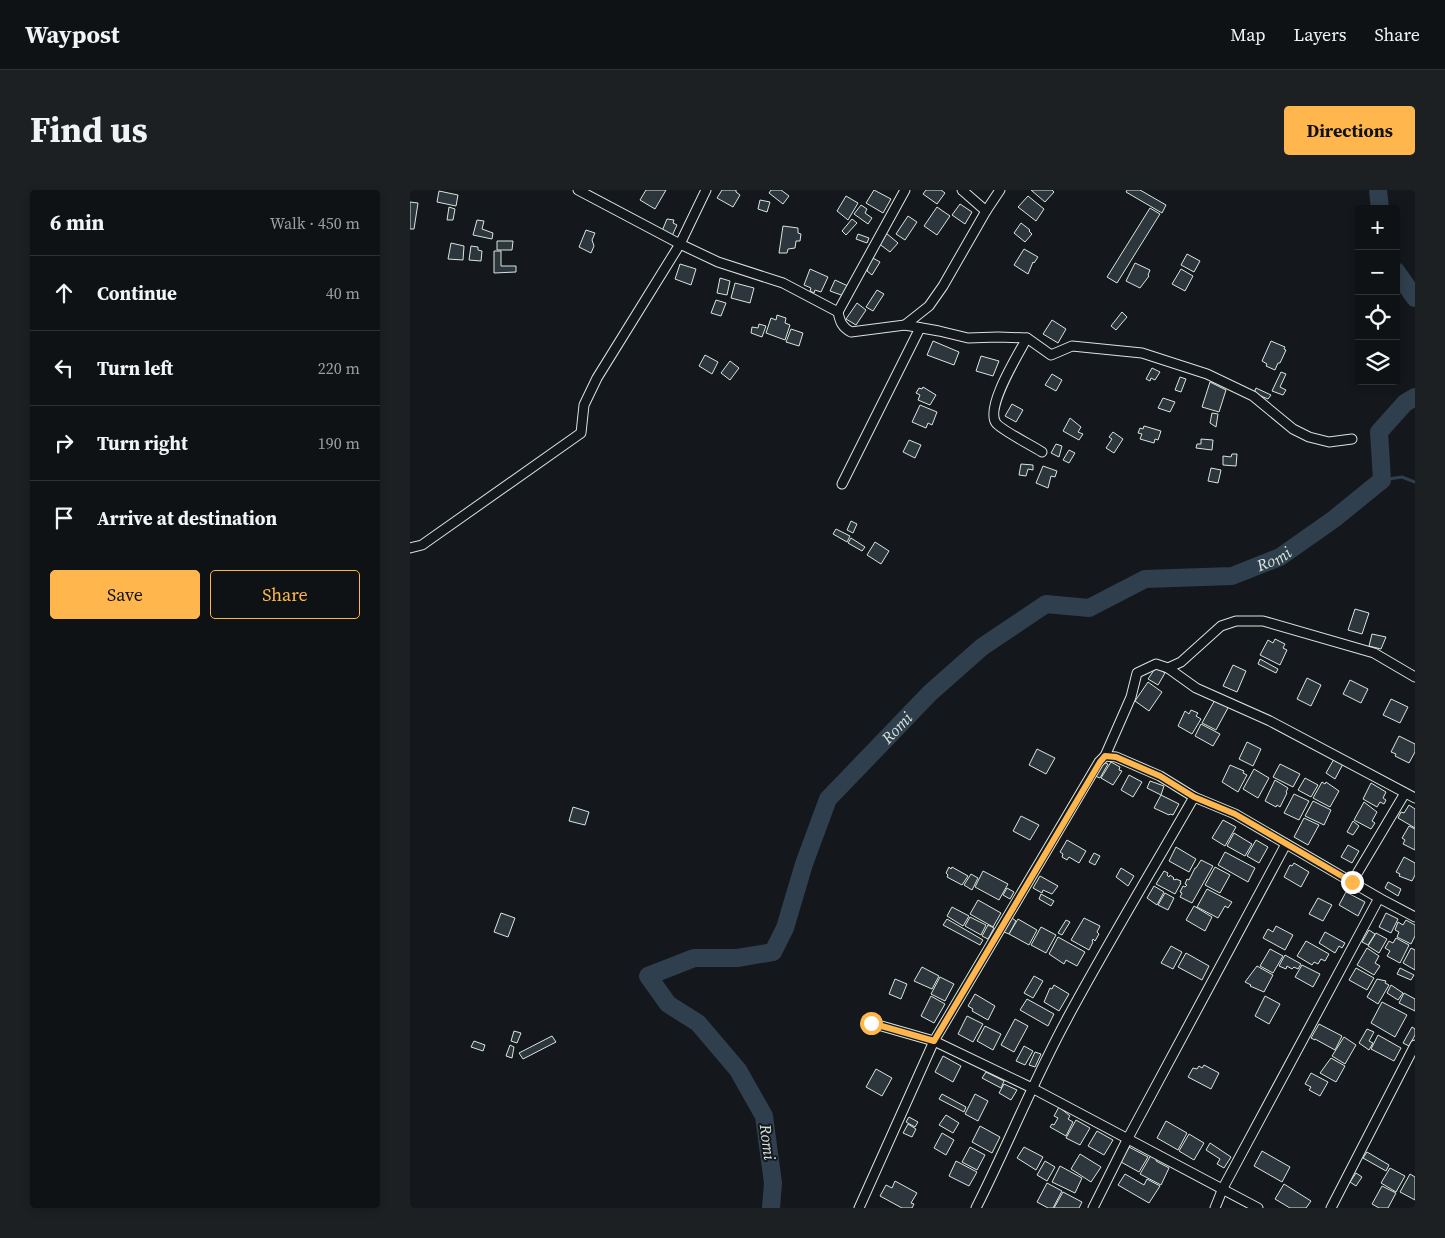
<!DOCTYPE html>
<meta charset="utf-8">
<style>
:root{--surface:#0f1215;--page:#1d2022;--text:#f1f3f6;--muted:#9b9ea0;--line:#2f3234;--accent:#ffb74d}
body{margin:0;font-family:"Source Serif 4",serif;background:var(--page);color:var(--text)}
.controls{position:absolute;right:15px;top:15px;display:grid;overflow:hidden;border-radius:5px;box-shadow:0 2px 8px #0003}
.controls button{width:45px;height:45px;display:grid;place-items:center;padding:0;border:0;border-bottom:1px solid var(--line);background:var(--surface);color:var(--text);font:25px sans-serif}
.stop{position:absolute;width:15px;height:15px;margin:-11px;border:4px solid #ffb74d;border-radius:50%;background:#fff}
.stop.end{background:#ffb74d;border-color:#fff;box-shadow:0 1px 5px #0008}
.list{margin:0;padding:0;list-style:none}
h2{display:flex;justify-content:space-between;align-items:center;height:65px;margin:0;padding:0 20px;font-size:21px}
h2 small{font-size:16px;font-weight:400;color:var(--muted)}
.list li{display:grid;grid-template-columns:32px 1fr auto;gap:15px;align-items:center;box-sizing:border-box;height:75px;padding:0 20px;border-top:1px solid var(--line)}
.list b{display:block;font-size:19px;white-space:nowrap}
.list em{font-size:16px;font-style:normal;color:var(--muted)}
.actions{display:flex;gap:10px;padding:15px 20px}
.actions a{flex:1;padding:11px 0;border:1px solid var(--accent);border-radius:5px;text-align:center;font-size:18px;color:var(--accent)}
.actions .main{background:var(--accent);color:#111}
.icon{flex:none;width:28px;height:28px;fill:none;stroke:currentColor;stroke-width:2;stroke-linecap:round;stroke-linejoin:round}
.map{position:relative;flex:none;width:1005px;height:1018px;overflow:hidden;border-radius:5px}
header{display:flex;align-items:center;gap:30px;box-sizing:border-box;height:70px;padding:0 25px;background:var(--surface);border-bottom:1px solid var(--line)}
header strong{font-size:24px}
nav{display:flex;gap:28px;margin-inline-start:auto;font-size:18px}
.intro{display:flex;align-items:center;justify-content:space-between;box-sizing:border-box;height:120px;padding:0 30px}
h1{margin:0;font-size:35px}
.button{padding:12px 22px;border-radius:5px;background:var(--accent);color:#111;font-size:18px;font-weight:700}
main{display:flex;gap:30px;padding:0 30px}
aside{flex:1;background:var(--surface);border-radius:5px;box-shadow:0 2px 8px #0003}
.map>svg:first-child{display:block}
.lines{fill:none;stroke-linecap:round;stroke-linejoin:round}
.stream{stroke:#2f3f4d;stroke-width:3}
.river{stroke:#2f3f4d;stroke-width:18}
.building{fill:#2c363c;stroke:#d8e6dc}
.street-casing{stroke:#d8e6dc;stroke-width:11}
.street{stroke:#14181c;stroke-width:9}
.route{stroke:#ffb74d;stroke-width:6}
.labels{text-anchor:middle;stroke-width:4;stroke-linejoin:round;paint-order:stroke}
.water-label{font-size:16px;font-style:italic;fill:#d8e6dc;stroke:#14181c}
</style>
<header>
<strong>Waypost</strong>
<nav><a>Map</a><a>Layers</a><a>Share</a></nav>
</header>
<div class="intro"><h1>Find us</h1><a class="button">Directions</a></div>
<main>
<aside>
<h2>6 min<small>Walk · 450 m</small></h2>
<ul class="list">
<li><svg class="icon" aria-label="ahead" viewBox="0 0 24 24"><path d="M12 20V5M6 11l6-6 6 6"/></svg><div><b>Continue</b></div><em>40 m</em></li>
<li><svg class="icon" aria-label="left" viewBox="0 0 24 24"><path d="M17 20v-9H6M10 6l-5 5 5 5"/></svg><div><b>Turn left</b></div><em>220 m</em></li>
<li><svg class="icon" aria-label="right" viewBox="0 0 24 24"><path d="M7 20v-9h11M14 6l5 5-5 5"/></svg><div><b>Turn right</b></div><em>190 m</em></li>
<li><svg class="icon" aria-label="arrive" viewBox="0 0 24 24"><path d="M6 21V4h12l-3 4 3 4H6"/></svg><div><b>Arrive at destination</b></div></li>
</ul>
<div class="actions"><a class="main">Save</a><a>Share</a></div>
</aside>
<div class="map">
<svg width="1005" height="1018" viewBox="0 0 1005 1018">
<rect width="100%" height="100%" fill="#14181c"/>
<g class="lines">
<path class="stream" d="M972,290L992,287L1005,292"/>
<g class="river">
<path d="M968,0L970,19"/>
<path d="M986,81L1005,108"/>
<path id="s1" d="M361,1018L363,993L354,926L328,880L288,833L258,814L238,786L284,768H327L363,762L375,738L394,674L418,609L520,503L572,457L636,414L679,418L735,389L822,386L870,367L924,329L972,290L969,242L995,213L1005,207"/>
</g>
</g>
<g class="building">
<path d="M236,0H256L245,19L230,10Z"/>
<path d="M312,0H326V2L330,5L323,17L307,8Z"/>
<path d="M361,0H371L379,6L373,14L359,3Z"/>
<path d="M464,0L481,9L473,23L456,13Z"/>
<path d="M516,0H531L535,3L527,14L513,4Z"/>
<path d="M621,0H642L644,2L635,12Z"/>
<path d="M717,0H730L756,15L752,23L716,2Z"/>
<path d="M29,1L48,5L46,16L27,12Z"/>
<path d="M436,6L448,13L438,30L427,21Z"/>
<path d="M618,6L634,19L626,31L608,17Z"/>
<path d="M350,10L360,12L357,22L348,19Z"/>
<path d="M0,12L8,13L4,39H0Z"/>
<path d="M550,14L562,22L555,34L542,25Z"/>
<path d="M451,15L457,19L455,23L462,28L458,34L444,24Z"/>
<path d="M39,17L45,19L43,30H37Z"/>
<path d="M527,17L540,26L527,45L514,36Z"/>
<path d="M740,18L750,24L707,93L697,87Z"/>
<path d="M498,26L507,32L495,50L486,44Z"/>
<path d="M257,29L264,30L263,33L267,35L262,46L252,41Z"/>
<path d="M442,29L447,33L436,45L432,41Z"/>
<path d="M67,30L74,31L72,39L83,43L82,49L63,45Z"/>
<path d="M611,33L620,40L619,41L622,44L615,52L604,43Z"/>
<path d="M373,36L388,38V43L391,44L390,51H386L385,58L378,59L377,63H369Z"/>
<path d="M176,40L185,43L182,50L184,56L181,63L169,57Z"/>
<path d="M476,43L488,53L480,62L468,53Z"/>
<path d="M448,44L459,48L457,53L446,49Z"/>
<path d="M87,51H103L102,60H87Z"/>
<path d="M41,53L54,56L53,70L38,69Z"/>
<path d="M61,56L68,57V60L72,61L71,71L59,70Z"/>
<path d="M614,59L628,67L624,73L623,72L618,84L604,75Z"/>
<path d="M84,61H91V76H106V82L84,83Z"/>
<path d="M777,64L790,71L784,82L771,75Z"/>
<path d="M461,67L470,72L462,85L457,81Z"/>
<path d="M725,73L740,80L738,85L739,86L730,98L716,91Z"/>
<path d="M270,74L286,79L281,95L265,89Z"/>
<path d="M400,79L418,87L411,102L405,100L404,103L400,101L401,98L394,95Z"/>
<path d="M771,79L783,86L775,101L762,94Z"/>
<path d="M310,88L320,91L317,105L307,103Z"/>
<path d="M425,90L438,96L434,106L420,101Z"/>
<path d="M325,93L344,98L340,113L321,108Z"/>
<path d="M467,100L474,104L463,121L456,117Z"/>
<path d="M306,110L316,113L311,126L301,123Z"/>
<path d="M447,113L456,120L446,135L436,129Z"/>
<path d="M712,122L717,127L706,140L701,136Z"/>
<path d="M367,125L376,128L375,133L380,135L375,150L356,143L361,128L366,130Z"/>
<path d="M642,130L656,139L648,153L633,144Z"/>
<path d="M349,134L356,136L352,147L341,143L342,137L348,138Z"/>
<path d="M381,139L393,143L389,156L376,152Z"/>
<path d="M523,151L549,162L544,175L517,165Z"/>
<path d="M861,151L875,157L874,159L876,160L870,173H868L865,180L856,176L857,174L852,171Z"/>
<path d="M295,165L308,172L302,184L289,176Z"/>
<path d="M571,166L589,171L583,186L566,181Z"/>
<path d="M320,171L329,178L320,190L311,183Z"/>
<path d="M742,178L750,182L745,190L741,188L740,191L736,189Z"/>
<path d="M871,182L876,184L870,197L876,200L873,205L862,201Z"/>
<path d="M642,184L652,190L646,201L635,195Z"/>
<path d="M770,187L776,189L771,202L765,200Z"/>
<path d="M800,192L816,200L809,222L792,217Z"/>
<path d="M513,197L526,205L520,215L508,210L510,205L506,203L509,198L512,199Z"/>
<path d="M846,198L861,205L858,209L844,203Z"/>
<path d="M753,208L765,212L760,222L748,218Z"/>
<path d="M602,214L613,220L606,232L595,226Z"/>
<path d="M510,215L527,222L522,235L518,233L516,238L502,232Z"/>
<path d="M802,223L808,224L806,237L800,233Z"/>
<path d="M660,228L671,237L668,242L673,244L669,250L653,241Z"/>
<path d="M734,236L751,241L748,250L745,249L744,253L730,249L732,244L728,243L730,238L733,239Z"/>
<path d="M703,242L713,249L704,263L696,258L702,249L699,247Z"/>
<path d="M791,249L803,250L802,260L786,258L787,254H791Z"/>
<path d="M499,250L511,255L505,268L493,262Z"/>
<path d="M646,254L652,256L649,267L641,263Z"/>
<path d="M659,260L665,263L659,273L653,270Z"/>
<path d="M822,264H827L826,276L813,275V266L821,267Z"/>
<path d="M611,274L623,275V280L618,279L616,286L609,285Z"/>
<path d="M633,276L647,281L645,287L641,286L638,298L626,293Z"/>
<path d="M801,278L811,280L808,293L798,291Z"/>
<path d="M441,331L447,334L443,343L437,340Z"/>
<path d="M426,339L440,346L437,352L423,344Z"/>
<path d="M441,348L455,357L452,361L438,353Z"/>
<path d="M465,352L479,361L471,374L457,365Z"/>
<path d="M945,419L959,423L952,444L938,440Z"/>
<path d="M962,444L976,447L971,459L959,456Z"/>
<path d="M865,449L875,454L873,458L877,460L870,475L850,465L858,450L863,453Z"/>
<path d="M850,469L868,479L866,483L848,474Z"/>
<path d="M823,475L836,481L827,502L813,496Z"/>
<path d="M746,477L755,483L748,495L738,489Z"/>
<path d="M897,488L911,495L901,516L887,509Z"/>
<path d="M940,490L958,499L951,513L933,504Z"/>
<path d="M738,492L752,502L739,521L725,511Z"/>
<path d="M806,508L819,516L806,540L792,533Z"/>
<path d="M981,509L998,517L990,533L973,525Z"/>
<path d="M781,520L788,523L786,526L791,529L782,544L768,536L775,521L779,524Z"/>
<path d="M791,534L810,544L803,556L785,546Z"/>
<path d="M989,546L1005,554V562L999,573L985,566L986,564L981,562Z"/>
<path d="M837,552L851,559L843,576L829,569Z"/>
<path d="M627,559L645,568L636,584L619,575Z"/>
<path d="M924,569L933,574L925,589L916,583Z"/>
<path d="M693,572L698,574L690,588L685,586Z"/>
<path d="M701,572L710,577L709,580L712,581L703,595L691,588Z"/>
<path d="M870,574L890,584L883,597L863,587Z"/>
<path d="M820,575L834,581L833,583L837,585L828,602L812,592Z"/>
<path d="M844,579L859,588L848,608L833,599Z"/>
<path d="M719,585L732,592L723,607L711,600Z"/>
<path d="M895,588L908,595L901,607L888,600Z"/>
<path d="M865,590L878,598L876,602L877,603L870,617L867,615L866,617L855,611Z"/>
<path d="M740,591L754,596L751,605L737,598Z"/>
<path d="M912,592L915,594L916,592L929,601L920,617L903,608Z"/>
<path d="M961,593L976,602L973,608L976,610L974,614L970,612L967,617L953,609Z"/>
<path d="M884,604L899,611L889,630L874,623Z"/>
<path d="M751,605L769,614L763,625L760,624L759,625L744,618Z"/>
<path d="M903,611L921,620L914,635L895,626Z"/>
<path d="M954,612L967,622L962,631L965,633L961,639L944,630Z"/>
<path d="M999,615L1005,619V638L988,628L991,622L994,623Z"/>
<path d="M163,617L179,622L175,635L159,631Z"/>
<path d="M611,626L629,635L620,650L603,641Z"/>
<path d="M894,628L909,635L898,655L884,647Z"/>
<path d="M813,630L826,637L815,656L802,648Z"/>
<path d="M943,631L949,636L943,645L937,642Z"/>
<path d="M999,636L1005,639V660L993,654L995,650L992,648Z"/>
<path d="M824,643L842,654L835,666L817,656Z"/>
<path d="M657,650L676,661L669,673L659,667L657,670L652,667L653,664L650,662Z"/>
<path d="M846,650L858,657L849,673L837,666Z"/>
<path d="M938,655L949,661L942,673L931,667Z"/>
<path d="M766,657L786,669L779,682L759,671Z"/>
<path d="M815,662L845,678L838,692L808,675Z"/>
<path d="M684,663L690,666L685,675L679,672Z"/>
<path d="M994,667L1005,673V685L1002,691L989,686L990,684L986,682Z"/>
<path d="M791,670L803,676L782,713L770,707L772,703L770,702L773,696L775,697L777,695L775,694L777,689L779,690L785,678H786Z"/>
<path d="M884,673L899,682L891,697L874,687L880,675L882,676Z"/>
<path d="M539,677L541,679L542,677L558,686L552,695L537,687L538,685L536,683Z"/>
<path d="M805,677L820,685L810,703L795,695Z"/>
<path d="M711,678L724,686L718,696L706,687Z"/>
<path d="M573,681L598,694L589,710L565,697Z"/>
<path d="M754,681L758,683L757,685L759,687L760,685L764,688L763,689L765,690L766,689L771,691L770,693H771L765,704L746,694Z"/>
<path d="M561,684L568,688L562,700L554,695Z"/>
<path d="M630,686L648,696L642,704L633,700L632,703L623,698Z"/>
<path d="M978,692L991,699L988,706L975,698Z"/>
<path d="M744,696L754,702L747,715L737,708Z"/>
<path d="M597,698L604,702L600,709L593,705Z"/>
<path d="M797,699L822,712L818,718L815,716L808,728L787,717Z"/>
<path d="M936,702L955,712L948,726L929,715Z"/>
<path d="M755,703L764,708L758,720L748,715Z"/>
<path d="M631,704L644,711L641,716L629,709Z"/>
<path d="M908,708L922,715L913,731L899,724Z"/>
<path d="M568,710L591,723L583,737L560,724Z"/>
<path d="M784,716L802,727L795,741L776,730Z"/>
<path d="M542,717L559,726L553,736L537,726Z"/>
<path d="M91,723L105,728L98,747L84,742Z"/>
<path d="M976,723L988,729L981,743L969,737Z"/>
<path d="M560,727L576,735L571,745L555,736Z"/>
<path d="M602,728L606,731L599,744L594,742Z"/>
<path d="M674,728L690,736L687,742L689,744L685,751L683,749L682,751L683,752L679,760L661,750Z"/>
<path d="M537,729L573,750L570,755L533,735Z"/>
<path d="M608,729L627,740L619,755L599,744Z"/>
<path d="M656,730L660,732L652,745L648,743Z"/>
<path d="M996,730L1005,735V746L1001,754L987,747L989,742L985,740L988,732L993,735Z"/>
<path d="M578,735L584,738L578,749L572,746Z"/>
<path d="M866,736L883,745L875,760L853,748L858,739L863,742Z"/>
<path d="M631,737L646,745L636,763L621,755Z"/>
<path d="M959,740L965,744L958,755L952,752Z"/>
<path d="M915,742L935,753L932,758L929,756L925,763L909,753Z"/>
<path d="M966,743L977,749L969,763L958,756Z"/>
<path d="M648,747L675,762L667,776L656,770L654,774L639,764Z"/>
<path d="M986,748L999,755L990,773L977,766L980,761L975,758L979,751L983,753Z"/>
<path d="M896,751L919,764L915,771L911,769L908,774L904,772L902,775L887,766Z"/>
<path d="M761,756L772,762L763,779L751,773Z"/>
<path d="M957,758L969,766L965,773L970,776L964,785L947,775Z"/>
<path d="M1001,758L1005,760V780L993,773Z"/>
<path d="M860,759L873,766L863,783L850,776Z"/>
<path d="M776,763L799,776L792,790L768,777Z"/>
<path d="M875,765L891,774L888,779L884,777L882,779L877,776L876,779L869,776Z"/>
<path d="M892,775L910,784L903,797L885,787Z"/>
<path d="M847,776L863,785L854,802L840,796L841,795L835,792Z"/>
<path d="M512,777L529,786L522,799L504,791Z"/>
<path d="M946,778L964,788L957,800L939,790Z"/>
<path d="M990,778L1004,785L1001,790L987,784Z"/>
<path d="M624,786L633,791L623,808L614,803Z"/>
<path d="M530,787L544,794L535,811L521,804Z"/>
<path d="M485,789L497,794L491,809L479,804Z"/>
<path d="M967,789L976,791L975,793L979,795L968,814L957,807Z"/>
<path d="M644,795L659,804L649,821L634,812L640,798L642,799Z"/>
<path d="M981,795L993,803L988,810L977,803Z"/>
<path d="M994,803L1005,809V821L989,813Z"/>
<path d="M565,804L585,816L578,830L562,821L563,819L558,816Z"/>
<path d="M521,806L535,814L524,833L511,826Z"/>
<path d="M855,806L870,814L859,834L845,826Z"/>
<path d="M617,809L644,824L638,836L610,820Z"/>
<path d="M972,812L997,825L985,847L961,833Z"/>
<path d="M557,826L573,834L563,852L548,844Z"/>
<path d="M605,829L618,836L604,862L591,855Z"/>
<path d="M909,834L932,846L925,860L905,849V850L901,848Z"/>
<path d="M575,836L591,844L583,860L567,851Z"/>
<path d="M1002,837L1005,839V845L999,856L993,853Z"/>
<path d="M957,839L964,842L959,851L963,853L959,860L949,853Z"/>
<path d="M104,841L111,843L107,853L101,851Z"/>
<path d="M968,845L991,858L984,871L961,859Z"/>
<path d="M142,846L146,852L113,869L109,863Z"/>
<path d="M934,847L946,855L935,874L922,866Z"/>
<path d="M64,851L75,855L73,861L61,857Z"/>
<path d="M100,855L104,857L102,868L96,866Z"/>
<path d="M614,856L623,861L615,875L606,871Z"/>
<path d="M625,862L631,864L625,877L619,875Z"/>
<path d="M533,866L551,876L543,892L525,882Z"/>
<path d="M921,868L935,876L926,892L910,883Z"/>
<path d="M794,875L809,883L801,899L778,887L783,878L787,879L789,876L792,878Z"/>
<path d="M466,879L482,888L472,906L456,897Z"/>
<path d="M576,882L594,891L591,898L572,888Z"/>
<path d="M901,883L918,892L910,906L899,900L901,897L895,894Z"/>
<path d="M594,894L607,900L601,910L589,903Z"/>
<path d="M532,904L556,917L554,922L529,909Z"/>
<path d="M565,904L578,911L568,931L555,924Z"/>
<path d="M649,917L660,926L658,929L663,932L656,946L640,937L642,934L644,935L648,928L644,926Z"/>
<path d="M536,925L549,933L543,943L529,935Z"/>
<path d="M499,927L508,932L505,937L496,932Z"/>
<path d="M666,930L680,938L670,955L656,948Z"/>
<path d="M756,931L777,943L768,960L747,948Z"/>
<path d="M498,934L506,939L502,947L493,943Z"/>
<path d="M570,936L590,947L582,963L562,952Z"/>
<path d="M687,941L703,950L694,965L678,956Z"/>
<path d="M532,943L544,950L536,965L524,958Z"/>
<path d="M779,944L794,953L784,970L769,961Z"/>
<path d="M800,953L821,967L814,978L807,974L810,969L796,960Z"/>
<path d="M560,957L575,965L567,980L552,972Z"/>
<path d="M614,957L633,967L626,980L607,968Z"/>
<path d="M719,957L738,967L729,982L711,972Z"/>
<path d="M852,961L880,977L872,992L844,976Z"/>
<path d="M957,962L979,975L976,981L953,968Z"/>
<path d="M670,964L691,977L681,992L661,979Z"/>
<path d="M741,965L747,968L746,971L759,978L751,995L730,984Z"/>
<path d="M546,971L567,982L559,996L539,986Z"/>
<path d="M635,971L645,977L637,991L627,985Z"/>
<path d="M650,976L672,988L665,1003L642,992Z"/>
<path d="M980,978L995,986L986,1002L971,993Z"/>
<path d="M946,983L952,987L946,996L940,992Z"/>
<path d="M715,984L734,995L737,989L750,996L739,1013L708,995Z"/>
<path d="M1000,984L1005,987V1010L990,1002Z"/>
<path d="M485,991L507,1003L501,1013L504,1014L502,1018H492L470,1006L476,995L482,998Z"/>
<path d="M637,993L652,1001L643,1018H638L627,1012Z"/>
<path d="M874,994L901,1011L896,1018H880L865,1009Z"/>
<path d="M972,996L986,1003L978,1018H969L962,1014Z"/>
<path d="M653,1002L672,1012L669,1018H644Z"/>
</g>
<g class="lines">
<defs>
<g id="street">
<path d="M168,0L270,54L308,72L373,93L428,122C430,132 432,137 441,142L495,135L529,141L558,148L588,147L617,148L641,165L662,156L732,163L797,184L843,206L883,239L899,247L919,252L942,249"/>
<path d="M552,0L576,21"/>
<path d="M428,122L495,0"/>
<path d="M495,135L519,116L533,96L576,21L590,0"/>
<path d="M617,148C608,165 575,217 586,233C591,240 623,256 632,262"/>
<path d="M432,294L510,138"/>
<path d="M0,358L12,355L171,243L174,215L187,188L270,54L296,0"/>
<path d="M758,478L771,472L811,436L826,431H853L964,463L1005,487"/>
<path d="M695,566L706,567L750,586L784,607L825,624L969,708L1005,727"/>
<path d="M942,692L995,603"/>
<path d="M461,833L524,851L622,898L848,1018"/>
<path d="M449,1018L524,851L689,572L695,566L721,507L727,483L746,474L758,478L786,498L860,531L1005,608"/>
<path d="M566,1018C598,955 624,889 658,827C698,753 742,680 784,607"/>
<path d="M683,1018L718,948L876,654"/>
<path d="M805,1018L813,998L969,708"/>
<path d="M921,1018L1005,855"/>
</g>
</defs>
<use href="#street" class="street-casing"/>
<use href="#street" class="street"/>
</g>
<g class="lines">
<path class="route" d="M461,833L524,851L690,572L695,566L706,567L750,586L784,607L825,624L942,692"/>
</g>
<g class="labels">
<g class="water-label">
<text dy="6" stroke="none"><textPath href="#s1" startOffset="1101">Romi</textPath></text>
<text dy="6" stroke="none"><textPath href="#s1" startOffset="668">Romi</textPath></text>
<text transform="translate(358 952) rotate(83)" y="6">Romi</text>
</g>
</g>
</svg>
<div class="controls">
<button>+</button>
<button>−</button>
<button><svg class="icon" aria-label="locate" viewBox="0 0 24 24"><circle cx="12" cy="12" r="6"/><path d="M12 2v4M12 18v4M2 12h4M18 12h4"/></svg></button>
<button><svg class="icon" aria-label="layers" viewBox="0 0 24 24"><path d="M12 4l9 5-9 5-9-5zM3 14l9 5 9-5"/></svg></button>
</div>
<div class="stop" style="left:461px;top:833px"></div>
<div class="stop end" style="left:942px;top:692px"></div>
</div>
</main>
